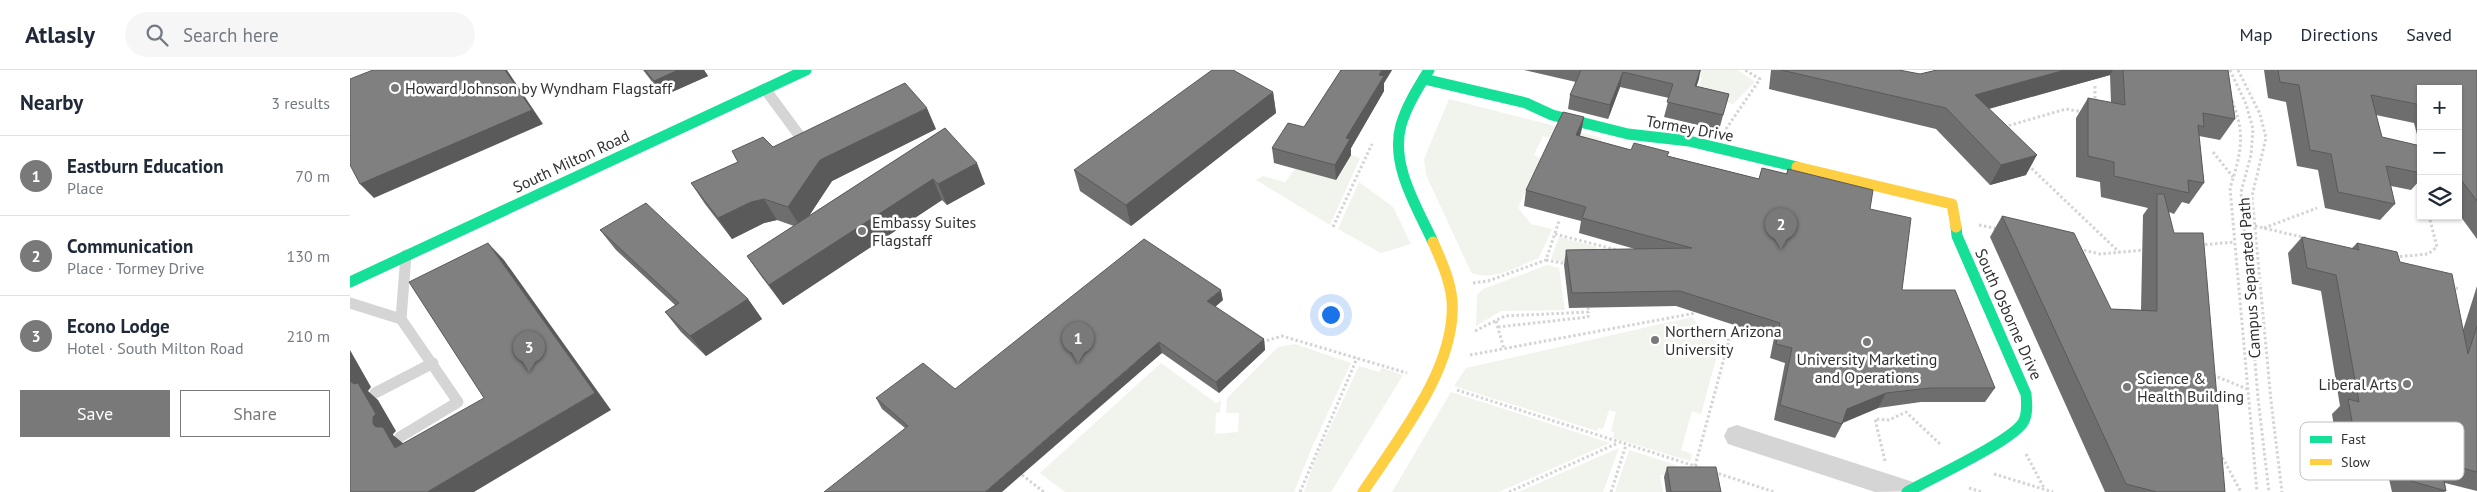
<!DOCTYPE html>
<meta charset="utf-8">
<style>
:root{--surface:#fff;--page:#f6f6f7;--text:#1f2937;--muted:#747a83;--line:#e0e1e3;--accent:#797979}
body{margin:0;font-family:"PT Sans",sans-serif;background:var(--page);color:var(--text)}
.controls{position:absolute;right:15px;top:15px;display:grid;overflow:hidden;border-radius:0px;box-shadow:0 1px 4px #0004}
.controls button{width:45px;height:45px;display:grid;place-items:center;padding:0;border:0;border-bottom:1px solid var(--line);background:var(--surface);color:var(--text);font:25px sans-serif}
.you{position:absolute;left:980px;top:244px;width:18px;height:18px;margin:-12px;border:4px solid #fff;border-radius:50%;background:#1a73e8;box-shadow:0 0 0 8px #1a73e833}
.badge{display:grid;place-items:center;width:32px;height:32px;border-radius:50%;background:var(--accent);color:#fff;font-size:16px;font-weight:700}
.pin{position:absolute;translate:-50% -41px;filter:drop-shadow(0 1px 2px #0008)}
.pin::after{content:'';position:absolute;top:26px;width:18px;height:15px;background:inherit;clip-path:polygon(0 0,100% 0,50% 100%)}
.list{margin:0;padding:0;list-style:none}
h2{display:flex;justify-content:space-between;align-items:center;height:65px;margin:0;padding:0 20px;font-size:21px}
h2 small{font-size:16px;font-weight:400;color:var(--muted)}
.list li{display:grid;grid-template-columns:32px 1fr auto;gap:15px;align-items:center;box-sizing:border-box;height:80px;padding:0 20px;border-top:1px solid var(--line)}
.list b{display:block;font-size:19px;white-space:nowrap}
.list p{margin:0;font-size:16px;white-space:nowrap;color:var(--muted)}
.list em{font-size:16px;font-style:normal;color:var(--muted)}
.actions{display:flex;gap:10px;padding:15px 20px}
.actions a{flex:1;padding:11px 0;border:1px solid var(--accent);border-radius:0px;text-align:center;font-size:18px;color:var(--accent)}
.actions .main{background:var(--accent);color:#fff}
.icon{flex:none;width:28px;height:28px;fill:none;stroke:currentColor;stroke-width:2;stroke-linecap:round;stroke-linejoin:round}
.map{position:relative;flex:none;width:2127px;height:422px;overflow:hidden}
header{display:flex;align-items:center;gap:30px;box-sizing:border-box;height:70px;padding:0 25px;background:var(--surface);border-bottom:1px solid var(--line)}
header strong{font-size:24px}
nav{display:flex;gap:28px;margin-inline-start:auto;font-size:18px}
.search{width:350px;height:45px;background:var(--page);display:flex;align-items:center;gap:12px;box-sizing:border-box;padding:0 18px;border-radius:28px;color:var(--muted);font-size:19px}
main{display:flex}
aside{flex:1;background:var(--surface)}
.map>svg:first-child{display:block}
.green{fill:#f1f3ed}
.lines{fill:none;stroke-linecap:round;stroke-linejoin:round}
.path{stroke:#d4d4d4;stroke-width:3;stroke-dasharray:2.5 2.5;stroke-linecap:butt}
.lane{stroke:#d5d5d5;stroke-width:11}
.street{fill:#d5d5d5;fill-rule:evenodd}
.fast{stroke:#16e098;stroke-width:11}
.slow{stroke:#ffcf43;stroke-width:11}
.wall{fill:#6e6e6e;fill-rule:evenodd}
.shaded-wall{fill:#5a5a5a}
.building{fill:#808080;stroke:#5a5a5a}
.poi-dot{fill:#797979;stroke:#fff;stroke-width:2}
.labels{text-anchor:middle;stroke-width:5;stroke-linejoin:round;paint-order:stroke}
.poi-label{font-size:16px;fill:#313131;stroke:#fff;text-anchor:start}
.street-label{font-size:16px;fill:#313131;stroke:#fff}
.key{fill:#fff;stroke:#c1c1c1;stroke-width:1}
.key-label{font-size:14px;fill:#313131}
</style>
<header>
<strong>Atlasly</strong>
<div class="search"><svg class="icon" aria-label="search" viewBox="0 0 24 24"><circle cx="10" cy="10" r="6"/><path d="M15 15l6 6"/></svg>Search here</div>
<nav><a>Map</a><a>Directions</a><a>Saved</a></nav>
</header>
<main>
<aside>
<h2>Nearby<small>3 results</small></h2>
<ul class="list">
<li><span class="badge">1</span><div><b>Eastburn Education</b><p>Place</p></div><em>70 m</em></li>
<li><span class="badge">2</span><div><b>Communication</b><p>Place · Tormey Drive</p></div><em>130 m</em></li>
<li><span class="badge">3</span><div><b>Econo Lodge</b><p>Hotel · South Milton Road</p></div><em>210 m</em></li>
</ul>
<div class="actions"><a class="main">Save</a><a>Share</a></div>
</aside>
<div class="map">
<svg width="2127" height="422" viewBox="0 0 2127 422">
<rect width="100%" height="100%" fill="#fff"/>
<g class="green">
<path d="M1315,0H1388L1405,12L1383,34L1357,29L1344,30L1352,8Z"/>
<path d="M1099,29L1252,68L1245,85L1228,75L1193,66L1184,85L1191,88L1168,138L1181,154L1202,159L1189,188C1168,196 1141,213 1121,202L1076,105L1074,89Z"/>
<path d="M1001,85L1010,88L980,155L906,110L913,106L935,112L945,99L986,110Z"/>
<path d="M1009,112L1043,137L1061,174L1031,183L988,159Z"/>
<path d="M1209,167L1247,177L1250,190L1213,192L1201,189Z"/>
<path d="M1197,195L1209,198L1215,240L1151,241L1126,256L1127,225L1133,219Z"/>
<path d="M1342,247L1357,265L1370,274L1351,344L1342,341L1331,380L1342,384L1340,391L1263,368L1264,362L1261,361L1266,342L1259,340L1253,359L1248,358L1247,361L1104,316L1116,298Z"/>
<path d="M945,274L1001,293L963,375L944,422H715L690,403L811,293L866,333L871,330L870,342L866,343L865,364L888,362L889,343H876L877,328L928,277Z"/>
<path d="M1009,296L1029,302L1032,298L1053,305L981,422H954L965,390Z"/>
<path d="M1101,322L1260,373L1149,422H1042Z"/>
<path d="M1269,378L1253,422H1168Z"/>
<path d="M1279,380L1329,396L1332,405H1310L1313,422H1265Z"/>
</g>
<g class="lines">
<g class="path">
<path d="M1880,0L1896,34L1903,59L1901,85L1891,122L1908,328L1919,422"/>
<path d="M1888,0L1910,44L1916,68L1902,126L1921,331L1932,422"/>
<path d="M1745,16V34"/>
<path d="M1880,26C1896,62 1892,81 1880,118L1907,422"/>
<path d="M1654,57L1716,39L1733,42"/>
<path d="M1376,59L1410,9L1395,0"/>
<path d="M1863,82L1883,107"/>
<path d="M1678,95L1769,182"/>
<path d="M1629,155L1648,159"/>
<path d="M1905,156L1956,168"/>
<path d="M983,157L1022,74"/>
<path d="M1914,158L1967,138"/>
<path d="M1205,164L1267,180"/>
<path d="M1850,175L1885,172"/>
<path d="M1729,179L1750,184L1794,180"/>
<path d="M2045,187L2078,184L2087,177L2079,146"/>
<path d="M1196,190L1217,194"/>
<path d="M1123,213L1138,211L1196,190L1209,151"/>
<path d="M2101,216L2108,219"/>
<path d="M1146,251L1154,279"/>
<path d="M1148,257L1238,247L1239,242"/>
<path d="M1125,261L1155,246L1239,242L1238,238"/>
<path d="M912,272L932,266L1057,303"/>
<path d="M1120,285L1346,243"/>
<path d="M1863,305L1897,319"/>
<path d="M1107,320L1351,398"/>
<path d="M1870,383L1891,422"/>
<path d="M1676,384L1694,418"/>
<path d="M1535,391L1525,349L1539,350L1556,342L1590,374"/>
<path d="M1345,396L1379,270L1369,263"/>
<path d="M1364,402L1424,422"/>
<path d="M1644,404L1703,422"/>
<path d="M672,405L694,422"/>
<path d="M1619,418L1632,422"/>
<path d="M950,422L1007,288"/>
<path d="M1159,422L1268,373"/>
<path d="M1261,422L1276,375"/>
</g>
<g class="lane">
<path d="M415,19L449,65"/>
<path d="M0,233L51,249L108,332L50,367"/>
<path d="M51,249L56,185"/>
<path d="M25,323L83,293"/>
</g>
<path class="street" d="M1387,355L1557,410L1566,413L1570,421L1525,422L1378,374L1374,366L1378,358Z"/>
<g class="fast">
<path d="M1079,0C1068,18 1057,35 1051,55C1040,95 1067,137 1083,172"/>
<path d="M1074,9L1176,33L1202,45L1278,64L1339,71L1447,97"/>
<path d="M0,212L456,0"/>
<path d="M1557,422C1582,408 1656,374 1672,354C1678,346 1677,334 1676,324L1607,166L1606,157"/>
</g>
<g class="slow">
<path d="M1447,97L1602,134L1606,157"/>
<path d="M1013,422C1048,369 1107,297 1102,230C1100,210 1091,190 1083,172"/>
</g>
</g>
<g class="wall">
<path d="M293,0H354L358,6L313,26Z"/>
<path d="M991,0H1042L1034,13V21L1001,78V85L986,110L924,93L922,78L954,57Z"/>
<path d="M1174,0H1351L1346,16L1379,24L1369,60L1314,47L1319,28L1270,17L1258,49L1218,39L1220,25L1226,12Z"/>
<path d="M1421,0H1549L1570,4L1587,0H1878L1885,49L1870,70L1849,66L1854,113L1839,134L1832,132L1824,144L1819,142L1875,422H1755L1640,167L1652,146L1761,239L1791,240L1793,145L1798,138L1751,127L1750,112L1726,107V48L1738,28L1761,33L1760,5L1639,39L1676,105L1640,115L1586,59L1419,19Z"/>
<path d="M1914,0H2127V169L2108,143V19H2071V109L2061,120L2041,116L2045,134L2030,150L1975,138L1968,100L1947,96L1936,32L1918,28ZM2026,45L2064,53L2070,76L2032,67Z"/>
<path d="M923,22L926,43L781,156L730,121L724,100Z"/>
<path d="M1234,47L1231,62L1230,66L1281,80L1318,86L1409,109L1412,98L1436,104L1438,99L1520,139L1552,220L1645,318L1635,332H1571L1528,338L1493,353L1485,368L1424,350L1435,293L1420,288L1424,268L1326,236L1219,238L1214,195L1216,180L1285,179L1229,163L1231,151L1174,136L1176,120Z"/>
<path d="M595,58L635,114L597,135L592,130L433,235L411,206L397,186L444,156L427,150L414,153L382,169L355,134L341,113L423,77L586,59L482,111L459,146Z"/>
<path d="M250,160L398,229L412,249L356,286L331,262L315,242L325,235L266,180Z"/>
<path d="M1952,167L2001,179L2007,173L2050,192L2113,260L2127,216V421L2095,413L2096,421L2094,422H2042L2036,396L1988,383L1982,344L1990,336L1971,221L1942,214L1938,183Z"/>
<path d="M873,230L865,237L914,269L915,280L869,323L812,283L555,358L532,339L526,328L605,319Z"/>
<path d="M1317,397L1371,422H1316L1314,407Z"/>
</g>
<g class="shaded-wall">
<path d="M155,0H157L193,54L24,128L10,114Z"/>
<path d="M328,0H354L358,6L313,26L304,11Z"/>
<path d="M1032,0H1042L1034,13V21L1001,78V85L986,110L985,95L996,68Z"/>
<path d="M1350,0L1349,9L1342,30L1345,16Z"/>
<path d="M1715,0H1763L1760,5L1615,45L1625,25Z"/>
<path d="M1273,2L1270,17L1258,49L1260,35Z"/>
<path d="M923,22L926,43L781,156L776,135Z"/>
<path d="M577,38L586,59L482,111L451,158L438,137L470,90Z"/>
<path d="M1234,47L1231,62L1224,81L1226,65Z"/>
<path d="M1687,85L1676,105L1640,115L1651,95Z"/>
<path d="M627,93L635,114L597,135L588,114Z"/>
<path d="M583,109L592,130L433,235L419,215Z"/>
<path d="M414,129L427,150L414,153L382,169L368,148L401,132Z"/>
<path d="M138,173L154,190L261,340L124,422H77L245,323Z"/>
<path d="M871,220L873,230L859,242L857,231Z"/>
<path d="M398,229L412,249L356,286L340,266Z"/>
<path d="M914,269L915,280L869,323L866,312Z"/>
<path d="M809,272L812,283L652,422H635Z"/>
<path d="M0,280L21,317L18,321L28,330L46,361L43,364V365L54,374L45,378L23,354V347L0,311Z"/>
<path d="M1536,323L1528,338L1491,353L1497,339Z"/>
</g>
<g class="building">
<path d="M23,0H155L182,40L10,114L0,95V9Z"/>
<path d="M295,0H328L304,11Z"/>
<path d="M862,0H883L923,22L776,135L724,100Z"/>
<path d="M991,0H1032L1029,5L1034,6L996,68L1000,69L985,95L922,78L938,53L954,57Z"/>
<path d="M1231,0H1350L1345,16L1379,24L1373,45L1317,32L1323,14L1273,2L1260,35L1220,25Z"/>
<path d="M1431,0H1549L1570,4L1587,0H1715L1625,25L1687,85L1651,95L1596,38Z"/>
<path d="M1773,0H1878L1885,49L1853,43L1854,57L1848,55L1854,113L1838,110L1839,123L1764,106V92L1738,86V28L1775,35Z"/>
<path d="M1928,0H2127V131L2108,106V19H2071V35L2021,25L2032,67L2071,76V103L2036,96L2045,134L1988,122L1981,84L1960,80L1949,15L1930,12Z"/>
<path d="M555,13L577,38L470,90L438,137L414,129L401,132L368,148L341,113L388,92L382,81L413,67L423,77Z"/>
<path d="M1213,42L1234,47L1226,65L1281,80L1284,73L1319,82L1317,86L1409,109L1412,98L1437,104L1438,99L1523,120L1520,139L1561,148L1552,220H1605L1645,318H1580L1536,323L1497,339L1492,354L1430,335L1442,278L1426,274L1430,253L1330,221L1222,223L1216,180L1342,178L1232,148L1236,137L1176,120Z"/>
<path d="M595,58L627,93L588,114L583,109L419,215L397,186Z"/>
<path d="M1807,124H1814L1824,163H1853L1875,422H1807L1776,414L1652,146L1724,163L1761,239L1807,241Z"/>
<path d="M296,133L398,229L340,266L315,242L329,233L250,160Z"/>
<path d="M1952,167L2009,180L2007,173L2047,182L2050,192L2102,204L2118,284L2127,256V402L2090,392L2096,421L2061,411L2054,381L2005,368L1998,329L2009,332L1986,205L1957,198Z"/>
<path d="M794,169L871,220L857,231L914,269L866,312L809,272L635,422H474L558,356L526,328L573,293L605,319Z"/>
<path d="M138,173L245,323L77,422H0V311L4,314L8,313L26,344L23,347V354L26,357H33L45,378L134,328L59,212Z"/>
<path d="M1317,397H1366L1371,422H1321Z"/>
</g>
<g class="poi-dot">
<circle cx="45" cy="18" r="5"/>
<circle cx="512" cy="161" r="5"/>
<circle cx="1305" cy="270" r="5"/>
<circle cx="1517" cy="272" r="5"/>
<circle cx="2057" cy="314" r="5"/>
<circle cx="1777" cy="317" r="5"/>
</g>
<g class="labels">
<g class="poi-label">
<text x="55" y="24">Howard Johnson by Wyndham Flagstaff</text>
<text x="522" y="158">Embassy Suites<tspan x="522" dy="18">Flagstaff</tspan></text>
<text x="1315" y="267">Northern Arizona<tspan x="1315" dy="18">University</tspan></text>
<text x="1517" y="295" text-anchor="middle">University Marketing<tspan x="1517" dy="18">and Operations</tspan></text>
<text x="1787" y="314">Science &amp;<tspan x="1787" dy="18">Health Building</tspan></text>
<text x="2047" y="320" text-anchor="end">Liberal Arts</text>
</g>
<g class="street-label">
<text transform="translate(1340 58) rotate(10)" y="6">Tormey Drive</text>
<text transform="translate(221 91) rotate(-25)" y="6">South Milton Road</text>
<text transform="translate(1899 208) rotate(-94)" y="6">Campus Separated Path</text>
<text transform="translate(1659 244) rotate(66)" y="6">South Osborne Drive</text>
</g>
</g>
<rect x="1950" y="352" width="164" height="58" rx="8" class="key"/>
<rect x="1960" y="366" width="22" height="7" fill="#16e098"/>
<rect x="1960" y="389" width="22" height="6" fill="#ffcf43"/>
<g class="key-label">
<text x="1991" y="374">Fast</text>
<text x="1991" y="397">Slow</text>
</g>
</svg>
<div class="controls">
<button>+</button>
<button>−</button>
<button><svg class="icon" aria-label="layers" viewBox="0 0 24 24"><path d="M12 4l9 5-9 5-9-5zM3 14l9 5 9-5"/></svg></button>
</div>
<div class="you"></div>
<div class="pin badge" style="left:728px;top:293px">1</div>
<div class="pin badge" style="left:1431px;top:179px">2</div>
<div class="pin badge" style="left:179px;top:302px">3</div>
</div>
</main>
